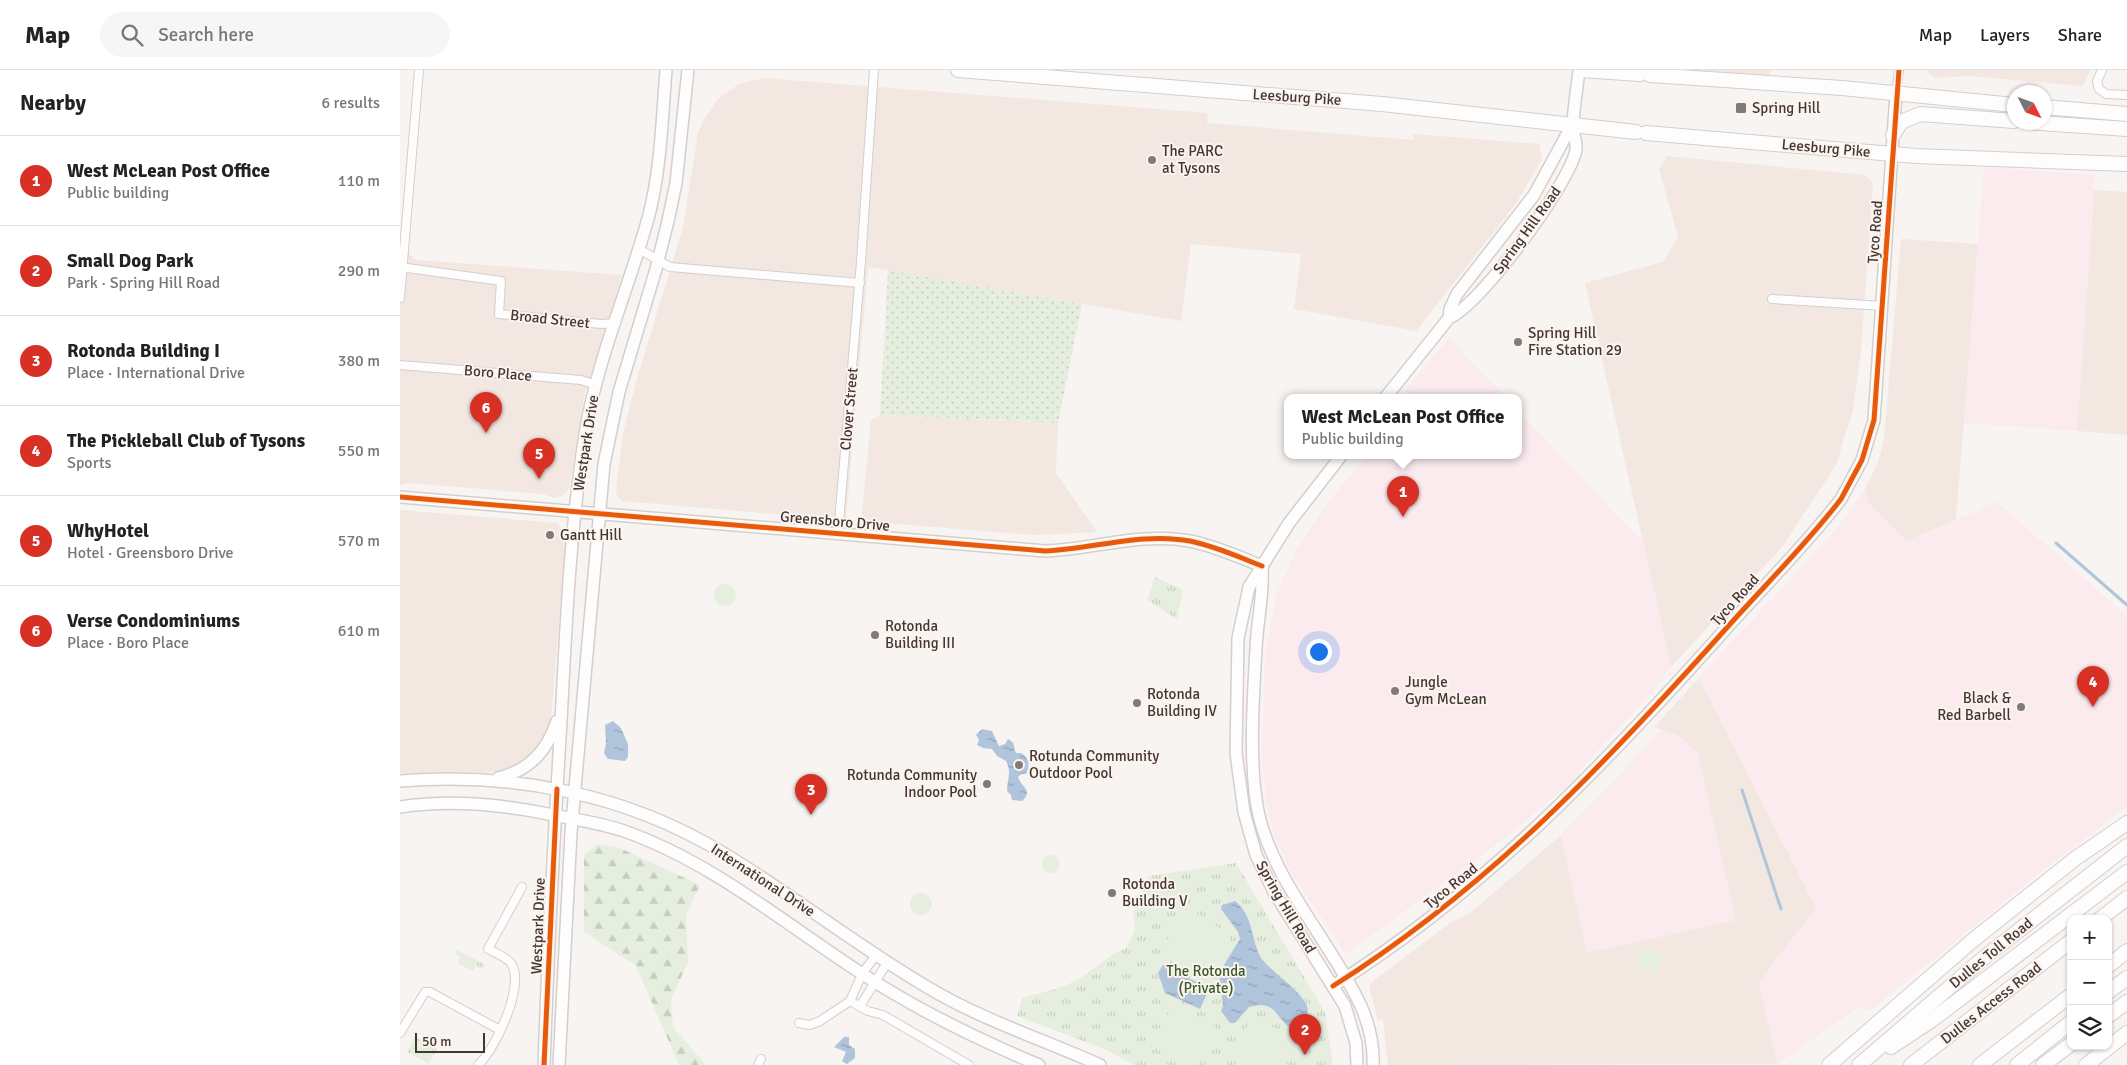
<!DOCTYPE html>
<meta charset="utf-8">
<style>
:root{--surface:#fff;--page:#f6f6f6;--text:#222;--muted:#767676;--line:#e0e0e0;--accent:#d93025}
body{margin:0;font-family:Signika,sans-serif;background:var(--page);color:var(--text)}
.controls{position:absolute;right:15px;bottom:15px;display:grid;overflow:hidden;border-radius:10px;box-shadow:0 1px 4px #0004}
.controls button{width:45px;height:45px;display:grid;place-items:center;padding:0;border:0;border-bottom:1px solid var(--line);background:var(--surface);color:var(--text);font:25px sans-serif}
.compass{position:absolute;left:1607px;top:15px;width:45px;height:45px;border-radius:50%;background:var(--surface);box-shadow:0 1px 4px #0004;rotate:132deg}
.scale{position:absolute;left:15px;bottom:12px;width:70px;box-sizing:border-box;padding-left:5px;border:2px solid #413833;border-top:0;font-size:14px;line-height:18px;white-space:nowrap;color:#413833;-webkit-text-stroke:4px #fcf3ee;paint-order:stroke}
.you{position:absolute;left:918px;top:581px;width:18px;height:18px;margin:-12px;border:4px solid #fff;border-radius:50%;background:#1a73e8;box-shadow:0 0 0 8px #1a73e833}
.badge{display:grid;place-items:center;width:32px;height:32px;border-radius:50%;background:var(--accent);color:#fff;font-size:16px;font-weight:700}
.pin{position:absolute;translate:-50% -41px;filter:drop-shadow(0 1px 2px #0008)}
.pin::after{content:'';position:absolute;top:26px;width:18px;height:15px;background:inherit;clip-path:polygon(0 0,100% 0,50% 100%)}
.popup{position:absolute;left:884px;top:324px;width:238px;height:65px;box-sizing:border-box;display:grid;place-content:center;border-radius:10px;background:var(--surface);filter:drop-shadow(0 1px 4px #0005);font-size:16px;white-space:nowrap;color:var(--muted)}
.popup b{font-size:19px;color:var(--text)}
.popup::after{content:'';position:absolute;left:50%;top:100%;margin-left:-10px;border:10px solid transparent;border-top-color:var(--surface)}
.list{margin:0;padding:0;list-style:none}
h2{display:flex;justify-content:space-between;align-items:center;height:65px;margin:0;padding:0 20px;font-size:21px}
h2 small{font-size:16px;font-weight:400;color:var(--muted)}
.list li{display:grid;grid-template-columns:32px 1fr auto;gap:15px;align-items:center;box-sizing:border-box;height:90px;padding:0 20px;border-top:1px solid var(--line)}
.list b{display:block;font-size:19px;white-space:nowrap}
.list p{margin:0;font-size:16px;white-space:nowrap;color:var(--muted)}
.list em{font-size:16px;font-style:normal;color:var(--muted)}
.icon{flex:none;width:28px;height:28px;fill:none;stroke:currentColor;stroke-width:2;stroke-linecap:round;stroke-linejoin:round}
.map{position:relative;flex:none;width:1727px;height:995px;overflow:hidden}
header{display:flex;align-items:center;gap:30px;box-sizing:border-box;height:70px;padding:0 25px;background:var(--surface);border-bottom:1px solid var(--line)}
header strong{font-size:24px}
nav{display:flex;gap:28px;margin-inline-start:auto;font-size:18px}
.search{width:350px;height:45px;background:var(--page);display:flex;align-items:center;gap:12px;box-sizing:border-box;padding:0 18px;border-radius:28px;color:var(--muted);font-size:19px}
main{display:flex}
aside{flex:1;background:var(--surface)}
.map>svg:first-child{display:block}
.built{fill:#f3e7e1}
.industrial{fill:#fbebef}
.grass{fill:url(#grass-dots)}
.forest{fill:url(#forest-firs)}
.park{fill:url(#park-tufts)}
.garden{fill:#e6efdf}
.water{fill:url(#water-ripples)}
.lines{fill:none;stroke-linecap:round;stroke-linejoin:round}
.stream{stroke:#b0c5dc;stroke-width:3}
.street-casing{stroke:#d5cecb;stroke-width:10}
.secondary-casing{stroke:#d5cecb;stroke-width:14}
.highway-casing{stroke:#d5cecb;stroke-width:16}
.street{stroke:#fefdfd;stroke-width:8}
.secondary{stroke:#fefdfd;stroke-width:11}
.highway{stroke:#fefdfd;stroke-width:14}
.cycleway-casing{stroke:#fcf3ee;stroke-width:8}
.cycleway{stroke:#e8590c;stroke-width:5}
.poi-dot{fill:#817a76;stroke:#fcf3ee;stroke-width:2}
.labels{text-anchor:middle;stroke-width:4;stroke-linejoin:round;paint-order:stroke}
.street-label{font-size:15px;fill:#413833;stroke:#fcf3ee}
.poi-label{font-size:15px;fill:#413833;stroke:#fcf3ee;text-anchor:start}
.park-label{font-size:15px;fill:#375c28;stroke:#fcf3ee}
</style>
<header>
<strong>Map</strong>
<div class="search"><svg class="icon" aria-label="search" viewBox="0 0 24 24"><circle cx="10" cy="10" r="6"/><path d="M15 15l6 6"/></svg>Search here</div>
<nav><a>Map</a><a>Layers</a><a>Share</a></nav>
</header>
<main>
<aside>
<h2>Nearby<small>6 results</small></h2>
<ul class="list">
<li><span class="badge">1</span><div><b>West McLean Post Office</b><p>Public building</p></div><em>110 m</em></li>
<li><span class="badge">2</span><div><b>Small Dog Park</b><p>Park · Spring Hill Road</p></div><em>290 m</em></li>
<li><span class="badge">3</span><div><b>Rotonda Building I</b><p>Place · International Drive</p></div><em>380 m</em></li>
<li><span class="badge">4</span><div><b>The Pickleball Club of Tysons</b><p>Sports</p></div><em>550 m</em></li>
<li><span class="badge">5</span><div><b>WhyHotel</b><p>Hotel · Greensboro Drive</p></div><em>570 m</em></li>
<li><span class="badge">6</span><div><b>Verse Condominiums</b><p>Place · Boro Place</p></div><em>610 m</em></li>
</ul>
</aside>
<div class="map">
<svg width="1727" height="995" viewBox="0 0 1727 995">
<defs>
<pattern id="grass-dots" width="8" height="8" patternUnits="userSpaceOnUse" patternTransform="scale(1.25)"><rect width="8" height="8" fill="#e6efdf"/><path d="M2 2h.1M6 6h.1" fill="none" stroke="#c6cec0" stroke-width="1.8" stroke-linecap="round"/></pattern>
<pattern id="forest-firs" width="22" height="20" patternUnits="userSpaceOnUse" patternTransform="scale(1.25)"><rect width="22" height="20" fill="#e6efdf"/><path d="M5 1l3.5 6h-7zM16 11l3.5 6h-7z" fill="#c6cec0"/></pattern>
<pattern id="park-tufts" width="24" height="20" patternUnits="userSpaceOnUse" patternTransform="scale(1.25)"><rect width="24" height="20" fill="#e6efdf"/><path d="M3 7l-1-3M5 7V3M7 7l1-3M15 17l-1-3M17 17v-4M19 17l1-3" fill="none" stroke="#c6cec0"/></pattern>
<pattern id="water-ripples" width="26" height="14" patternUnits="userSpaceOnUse" patternTransform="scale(1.25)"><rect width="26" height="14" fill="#b0c5dc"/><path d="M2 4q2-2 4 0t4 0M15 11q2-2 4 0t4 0" fill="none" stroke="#91a1b3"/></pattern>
</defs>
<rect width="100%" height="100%" fill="#f8f4f2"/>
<g class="built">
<path d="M1284,0H1371L1368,7Z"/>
<path d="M1526,0H1690L1683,16L1570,6L1534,8Z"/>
<path d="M364,8L808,43L807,53L1014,70L1013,64L1139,74L1142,90L1115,135L1016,261L894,239L901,184L791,174L781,251L468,197L446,450L222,431L217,426L216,420L223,364L238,305L283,158L298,63L303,51L318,29L339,14Z"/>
<path d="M1267,86L1465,105L1473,112L1461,281L1453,340L1436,395L1382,477L1271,597L1185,213L1263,192L1278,167L1259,99Z"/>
<path d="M1694,120L1727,122V365L1677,361Z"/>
<path d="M1501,169L1578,174L1556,450L1507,471L1470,435L1465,424V419L1478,393L1484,369Z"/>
<path d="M0,179L17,190L222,205L185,322L169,418L162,426L154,428L143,424L9,413L0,415Z"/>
<path d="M480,345L658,353L656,403L697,462L634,465L461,451L471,350Z"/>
<path d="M0,440L157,453L166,464L150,662L124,695L99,702L0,703Z"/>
<path d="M1299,608L1416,838L1359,912L1377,994L988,995L983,949L978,950L969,917L974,910L1050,853L1070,843L1161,765L1187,883L1280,666L1254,657Z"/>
</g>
<g class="industrial">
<path d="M1584,97L1695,105L1677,361L1564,353Z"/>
<path d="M1049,268L1106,328H1012L1005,321Z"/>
<path d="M1118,341L1243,472L1271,597L1248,627L1179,701L1181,704L1104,769L946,884L891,803L875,767L867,740L862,692L865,583L877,523L896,481L923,439L966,386H1118Z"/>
<path d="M1465,419L1470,435L1507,471L1597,432L1727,546V737L1629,811L1470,941L1458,938L1377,994L1359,912L1416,838L1299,607L1435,461Z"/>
<path d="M1262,660L1280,666L1298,683L1336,850L1187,883L1161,765Z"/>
</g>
<path class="grass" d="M488,200L682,234L658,353L480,345Z"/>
<path class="forest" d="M198,774L220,778L300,815L286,845L288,892L271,930L273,957L306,995H279L236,896L184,862V785Z"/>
<g class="park">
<path d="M755,507L783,520L777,549L747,530Z"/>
<path d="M836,793L925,942L933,995H733L707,980L617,946L622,928C642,922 663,919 680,908C697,898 707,885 726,878L735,860L733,842L749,806Z"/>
<path d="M57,880L84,894L82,899L76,896L73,901L57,893L60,887L55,884Z"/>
<path d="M15,967L37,979L29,994L7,982Z"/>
</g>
<g class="garden">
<circle cx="325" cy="525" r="11"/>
<circle cx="651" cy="794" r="9"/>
<circle cx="521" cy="834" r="11"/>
<path d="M791,840L829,864L831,870L810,903L804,905L766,882L764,876L784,842Z"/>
<path d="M1242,878L1263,883L1257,903L1237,897Z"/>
<path d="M778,935L816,958L818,964L798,995H782L752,976L751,971L773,936Z"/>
<path d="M857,947L893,969L895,974L881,995H844L831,987L830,982L852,948Z"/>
</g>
<g class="water">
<path d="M213,651L221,658L228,674V687L225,691L208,689L204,683L206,674L205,655Z"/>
<path d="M582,659L592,661L599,676L605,674L608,669C616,673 613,676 616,683H621C630,689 630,695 626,704H621L618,707C621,717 634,720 622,731L612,730L611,725L607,721C607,710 612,702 606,691L597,686L592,679L583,678L577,675L579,670L576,665Z"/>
<path d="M835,831C853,845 851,868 860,886C868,904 941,940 890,958C873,945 877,930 849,937L835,953H830L821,941L823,936L819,903L840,869L838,862L821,839L822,835Z"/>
<path d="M763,895L773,896C782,910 798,908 808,921L800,939L765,923L758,903Z"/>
<path d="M444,967H449V975L455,979V988L447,994L442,991L446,982L434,977Z"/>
</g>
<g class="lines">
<g class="stream">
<path d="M1656,473L1727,535"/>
<path d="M1342,720L1381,839"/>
</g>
<defs>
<g id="street">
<path d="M1702,0L1697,11L1699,19L1706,24L1727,25"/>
<path d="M1496,23L1499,0"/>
<path d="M239,179L270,197L460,213"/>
<path d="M0,197L101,211L99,244L201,254L216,253"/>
<path d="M0,228L19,0"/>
<path d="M1372,229L1483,236"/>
<path d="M0,295L181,310L196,315"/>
<path d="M438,464L461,192L474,0"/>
<path d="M450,931L468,941L483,945L569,995"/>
<path d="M460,936L487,893"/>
<path d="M399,953L410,955L420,951L450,931L462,904L476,885"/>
<path d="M0,963L25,922H30L100,960"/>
<path d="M78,995C95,980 126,915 111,893C106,887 95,883 88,879L122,817"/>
<path d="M358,995L361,989"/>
</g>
<g id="secondary">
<path d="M1049,248L1050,239L1057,224L1134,125L1172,55"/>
<path d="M985,328L1049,248C1080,235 1169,115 1176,80C1177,71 1172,62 1173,53C1174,35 1177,18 1179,0"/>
<path d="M941,386L889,453L849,517L838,568L836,683L844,742L856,785L874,822L945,936L956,973L957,995"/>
<path d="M0,427L645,481C693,479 742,462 790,471C815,476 839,487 862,496"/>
<path d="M862,496C864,525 857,551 856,579C853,629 848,703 860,750C873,797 901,836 927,877C950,914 975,949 973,995"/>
<path d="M98,708C130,700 147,681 157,651"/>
<path d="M0,711C113,702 226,724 323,783C393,825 457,876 527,917C582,950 642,969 700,995"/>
<path d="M0,737C46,730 97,734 143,743C171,749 198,752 224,761C312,792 384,853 461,903C517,940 577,969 639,995"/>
<path d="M933,916C1087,819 1203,696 1323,562C1362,518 1405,476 1441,429L1462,390L1474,350L1496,23"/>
<path d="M144,995C148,880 154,766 161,651C166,556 170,459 185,364C197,289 229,218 249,145C261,98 262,49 266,0"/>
<path d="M159,995L171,763L204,394L219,322L256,199L268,151L276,113L288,0"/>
</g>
<g id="highway">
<path d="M558,0L982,34L1236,62"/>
<path d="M1181,0L1240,4"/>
<path d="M1250,5L1442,18L1614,35"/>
<path d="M1644,37L1727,44"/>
<path d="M1626,52L1727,59"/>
<path d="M1246,63L1516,86L1727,94"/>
<path d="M1493,65L1501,52L1520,44L1614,51"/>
<path d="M1700,849L1727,828"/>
<path d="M1708,896L1727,881"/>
<path d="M1708,922L1727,908"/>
<path d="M1708,946L1727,932"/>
<path d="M1491,977L1532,950L1727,802"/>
<path d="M1429,995L1572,871L1676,788L1727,753"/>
<path d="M1459,995L1586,886L1727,776"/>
<path d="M1511,995L1671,871"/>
<path d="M1580,995L1671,925"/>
<path d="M1617,995L1671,952"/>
<path d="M1643,995L1671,974"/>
<path d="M1686,995L1727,963"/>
</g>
</defs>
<use href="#street" class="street-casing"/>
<use href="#secondary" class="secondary-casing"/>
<use href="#highway" class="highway-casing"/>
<use href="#street" class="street"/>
<use href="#secondary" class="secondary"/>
<use href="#highway" class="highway"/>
<defs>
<g id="cycleway">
<path d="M0,427L645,481C693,479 742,462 790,471C815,476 839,487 862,496"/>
<path d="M933,916C1087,819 1203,696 1323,562C1362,518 1405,476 1441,429L1462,390L1474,350L1499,0"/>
<path d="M144,995L157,719"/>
</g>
</defs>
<use href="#cycleway" class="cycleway-casing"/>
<use href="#cycleway" class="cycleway"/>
</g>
<g class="poi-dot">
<rect x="1335" y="32" width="12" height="12" rx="2.5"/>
<circle cx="752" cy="90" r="5"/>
<circle cx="1118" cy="272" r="5"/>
<circle cx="150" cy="465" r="5"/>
<circle cx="475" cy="565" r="5"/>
<circle cx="995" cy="621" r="5"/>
<circle cx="737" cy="633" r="5"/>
<circle cx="1621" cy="637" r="5"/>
<circle cx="619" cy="695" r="5"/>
<circle cx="587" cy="714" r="5"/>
<circle cx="712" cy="823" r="5"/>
</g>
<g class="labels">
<g class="street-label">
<text transform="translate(897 27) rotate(4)" y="5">Leesburg Pike</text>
<text transform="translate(1426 78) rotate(5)" y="5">Leesburg Pike</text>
<text transform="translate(1127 160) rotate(-54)" y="5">Spring Hill Road</text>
<text transform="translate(1475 162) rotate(-86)" y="5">Tyco Road</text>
<text transform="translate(150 249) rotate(6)" y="5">Broad Street</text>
<text transform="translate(98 303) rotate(5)" y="5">Boro Place</text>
<text transform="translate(449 339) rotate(-85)" y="5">Clover Street</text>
<text transform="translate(186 373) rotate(-81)" y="5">Westpark Drive</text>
<text transform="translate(435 451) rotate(5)" y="5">Greensboro Drive</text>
<text transform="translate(1335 530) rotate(-48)" y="5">Tyco Road</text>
<text transform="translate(363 810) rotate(33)" y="5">International Drive</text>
<text transform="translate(1051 816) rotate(-39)" y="5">Tyco Road</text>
<text transform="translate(886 837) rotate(60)" y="5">Spring Hill Road</text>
<text transform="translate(138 856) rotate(-88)" y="5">Westpark Drive</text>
<text transform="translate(1591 883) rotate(-39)" y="5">Dulles Toll Road</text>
<text transform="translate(1591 933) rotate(-38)" y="5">Dulles Access Road</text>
</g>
<g class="poi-label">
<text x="1352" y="43">Spring Hill</text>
<text x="762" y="86">The PARC<tspan x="762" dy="17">at Tysons</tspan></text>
<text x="1128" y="268">Spring Hill<tspan x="1128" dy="17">Fire Station 29</tspan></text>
<text x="160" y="470">Gantt Hill</text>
<text x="485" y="561">Rotonda<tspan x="485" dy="17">Building III</tspan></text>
<text x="1005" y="617">Jungle<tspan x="1005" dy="17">Gym McLean</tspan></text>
<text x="747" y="629">Rotonda<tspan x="747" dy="17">Building IV</tspan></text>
<text x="1611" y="633" text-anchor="end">Black &amp;<tspan x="1611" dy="17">Red Barbell</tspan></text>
<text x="629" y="691">Rotunda Community<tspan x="629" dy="17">Outdoor Pool</tspan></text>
<text x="577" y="710" text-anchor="end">Rotunda Community<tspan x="577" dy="17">Indoor Pool</tspan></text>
<text x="722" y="819">Rotonda<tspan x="722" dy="17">Building V</tspan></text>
</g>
<g class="park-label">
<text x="806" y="906">The Rotonda<tspan x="806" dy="17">(Private)</tspan></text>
</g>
</g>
</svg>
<div class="controls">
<button>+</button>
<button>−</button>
<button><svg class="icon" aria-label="layers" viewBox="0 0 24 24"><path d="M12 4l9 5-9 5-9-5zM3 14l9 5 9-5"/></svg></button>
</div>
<svg class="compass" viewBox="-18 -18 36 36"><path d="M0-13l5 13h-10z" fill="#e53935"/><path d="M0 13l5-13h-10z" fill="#767676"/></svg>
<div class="scale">50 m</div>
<div class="you"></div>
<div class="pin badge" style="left:1003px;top:447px">1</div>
<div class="popup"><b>West McLean Post Office</b>Public building</div>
<div class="pin badge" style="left:905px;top:985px">2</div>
<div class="pin badge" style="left:411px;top:745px">3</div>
<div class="pin badge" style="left:1693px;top:637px">4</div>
<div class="pin badge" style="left:139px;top:409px">5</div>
<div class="pin badge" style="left:86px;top:363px">6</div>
</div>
</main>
